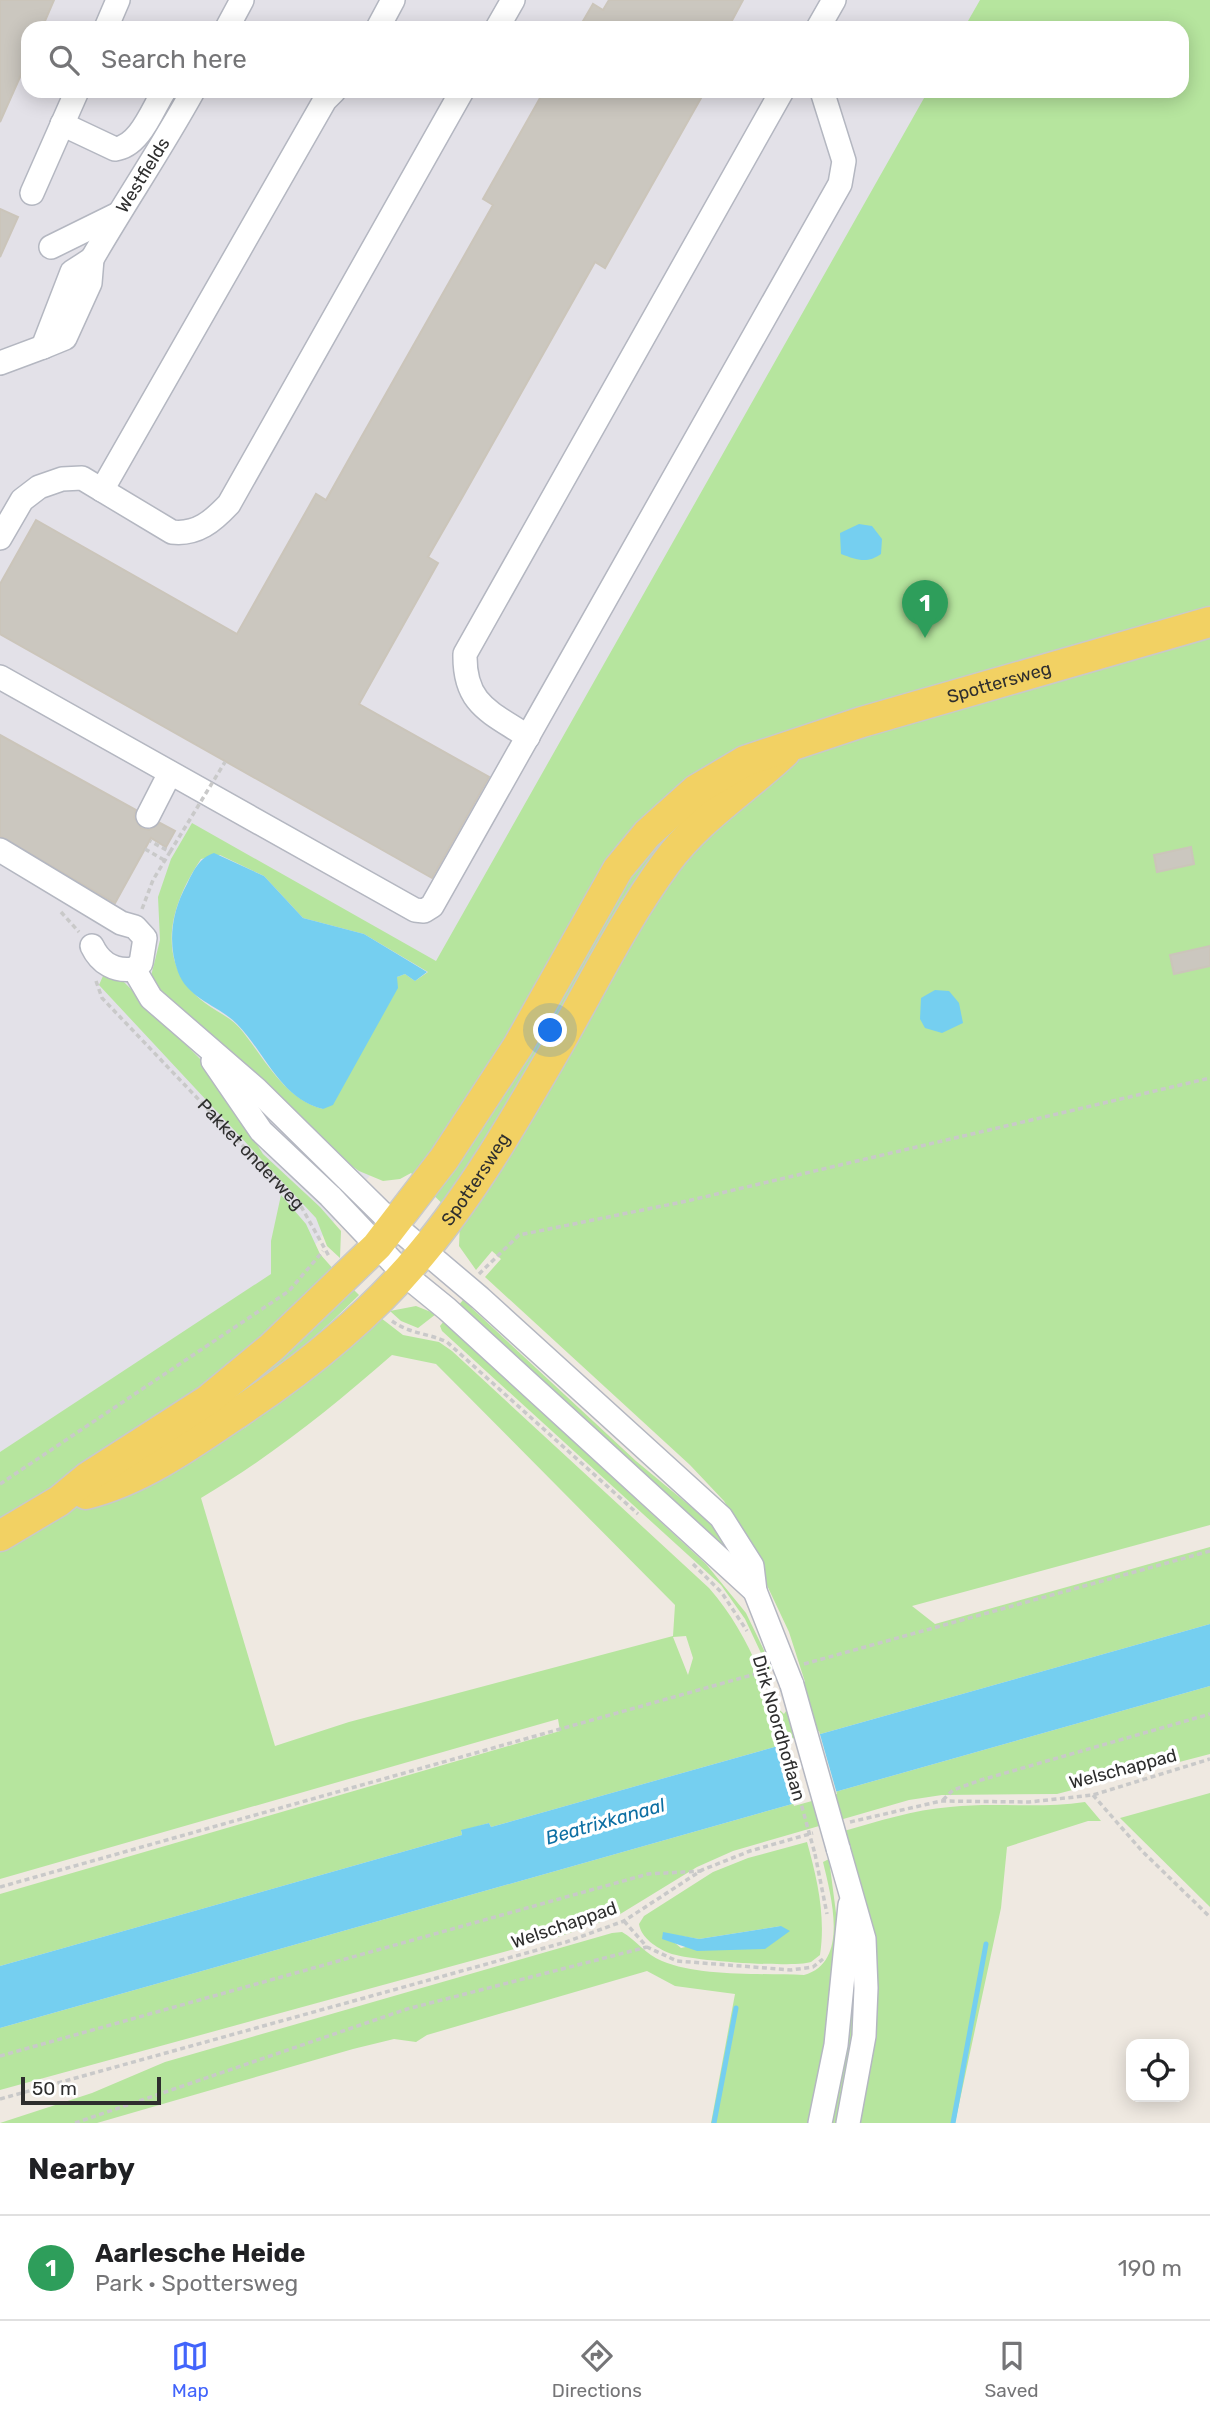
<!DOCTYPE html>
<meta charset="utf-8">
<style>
:root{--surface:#fff;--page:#f6f6f6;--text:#202124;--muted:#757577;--line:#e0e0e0;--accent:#4264fb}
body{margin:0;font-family:Rubik,sans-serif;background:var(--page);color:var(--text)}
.controls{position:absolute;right:21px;bottom:21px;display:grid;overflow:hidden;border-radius:14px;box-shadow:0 4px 18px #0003}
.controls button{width:63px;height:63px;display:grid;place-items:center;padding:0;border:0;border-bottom:2px solid var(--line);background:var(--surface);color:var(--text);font:35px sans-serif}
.scale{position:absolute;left:21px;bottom:18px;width:140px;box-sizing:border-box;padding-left:7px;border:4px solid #2e2e2e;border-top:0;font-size:19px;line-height:24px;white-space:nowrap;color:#2e2e2e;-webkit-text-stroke:5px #fff;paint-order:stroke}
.you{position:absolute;left:551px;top:1031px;width:24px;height:24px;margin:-18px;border:5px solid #fff;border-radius:50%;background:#1a73e8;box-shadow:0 0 0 10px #1a73e833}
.badge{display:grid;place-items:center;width:46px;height:46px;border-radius:50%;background:var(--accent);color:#fff;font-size:23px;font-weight:700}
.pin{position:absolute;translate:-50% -58px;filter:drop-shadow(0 2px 4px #0008)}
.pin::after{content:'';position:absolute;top:37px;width:24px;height:21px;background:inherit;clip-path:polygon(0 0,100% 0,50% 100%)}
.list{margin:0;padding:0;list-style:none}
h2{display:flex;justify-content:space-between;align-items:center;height:91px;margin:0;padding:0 28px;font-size:30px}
h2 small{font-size:23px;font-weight:400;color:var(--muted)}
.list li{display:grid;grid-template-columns:46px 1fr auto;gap:21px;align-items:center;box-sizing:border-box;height:105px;padding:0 28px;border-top:2px solid var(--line)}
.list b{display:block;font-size:26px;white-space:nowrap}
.list p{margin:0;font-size:23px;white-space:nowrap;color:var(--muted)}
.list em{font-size:23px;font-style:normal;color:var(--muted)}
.icon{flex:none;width:38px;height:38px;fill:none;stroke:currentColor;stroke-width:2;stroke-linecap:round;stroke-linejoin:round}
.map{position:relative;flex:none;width:1210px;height:2123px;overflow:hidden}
.search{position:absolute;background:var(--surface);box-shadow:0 4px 18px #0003;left:21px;right:21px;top:21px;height:77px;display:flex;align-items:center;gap:18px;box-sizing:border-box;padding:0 24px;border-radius:21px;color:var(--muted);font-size:26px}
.sheet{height:196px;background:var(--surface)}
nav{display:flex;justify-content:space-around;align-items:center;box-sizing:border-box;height:98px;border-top:2px solid var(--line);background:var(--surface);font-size:19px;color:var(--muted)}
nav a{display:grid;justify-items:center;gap:4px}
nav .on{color:var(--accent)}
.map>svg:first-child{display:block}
.industrial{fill:#e3e1e8}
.green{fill:#b6e59e;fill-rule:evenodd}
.water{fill:#75cff0}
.pier{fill:#efe9e1}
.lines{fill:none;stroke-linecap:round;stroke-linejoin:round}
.stream{stroke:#75cff0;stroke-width:5}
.building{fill:#cbc7bf;stroke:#cbc5ba;stroke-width:2}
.minor-casing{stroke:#b4b7c1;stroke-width:26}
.major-casing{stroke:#c9c9c9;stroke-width:33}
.path{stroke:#c9c9c9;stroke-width:3.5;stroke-dasharray:5 3.5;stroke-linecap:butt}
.minor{stroke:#fff;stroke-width:23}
.major{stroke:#f2d163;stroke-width:30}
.minor-bridge-casing{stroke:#b4b7c1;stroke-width:26;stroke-linecap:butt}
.path-bridge{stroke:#c9c9c9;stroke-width:3.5;stroke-dasharray:5 3.5;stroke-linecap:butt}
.minor-bridge{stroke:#fff;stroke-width:23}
.labels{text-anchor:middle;stroke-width:7;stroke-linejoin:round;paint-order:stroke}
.street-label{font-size:18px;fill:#2e2e2e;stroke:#fff}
.water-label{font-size:19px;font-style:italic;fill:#0d6fa3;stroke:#fff}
</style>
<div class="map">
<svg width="1210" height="2123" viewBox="0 0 1210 2123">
<rect width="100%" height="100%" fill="#efe9e1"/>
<path class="industrial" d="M0,0H1012L997,28H28V91H963L390,1150L304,1259L0,1466Z"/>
<g class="green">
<path d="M980,0H1210V1525L912,1606L935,1624L1210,1547V1624L491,1827L489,1823L461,1831L462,1835L0,1966V1894L560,1731L558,1719L0,1879V1549L98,1496L185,1462L246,1427L328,1366L381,1318L403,1335L439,1342L452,1351L709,1588C731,1613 746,1640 759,1670L756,1672L762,1693L784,1714L805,1682L789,1632L739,1526L724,1501L690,1465L485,1277L501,1259L492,1251L476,1270L459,1246L460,1221L411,1173L400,1179L383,1181L359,1171L319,1142L160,995L151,976L160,940L158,897L171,859L192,823L436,961L928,91H1182V28H964ZM220,855L264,876L303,918L364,934L428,972L415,981L405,974L397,977L323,1109C286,1100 265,1060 243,1032C233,1018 218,1013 205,1003C153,963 170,905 201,859ZM392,1355L436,1364L675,1605L673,1636L349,1722L275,1746L201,1498C273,1455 329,1410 392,1355ZM686,1636L693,1658L688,1675L673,1637Z"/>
<path d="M103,976L122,980L209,1068L263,1154L320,1207L341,1231L340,1258L327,1246L316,1218L99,985Z"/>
<path d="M281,1195L306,1224L320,1254L335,1271L220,1381L0,1523V1452L271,1274V1241Z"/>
<path d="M348,1284L359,1295C310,1343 261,1387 197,1413Z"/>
<path d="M463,1300L636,1461L713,1525L735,1556L730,1559L458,1306Z"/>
<path d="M416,1306L436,1314L418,1328L401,1321L390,1311Z"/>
<path d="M444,1321L706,1564L746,1613L773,1669L769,1670L745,1619L721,1585L442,1331L440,1326Z"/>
<path d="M1210,1686V1754L1057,1794L942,1795L909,1800L733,1851L697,1867L617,1916L558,1937L0,2090V2028Z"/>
<path d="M1210,1793V1907L1120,1818Z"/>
<path d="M1085,1802L1101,1821H1088L1007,1847L1001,1908L955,2123H853L864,2064L844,1831C879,1821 913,1810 950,1807C996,1802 1037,1809 1085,1802Z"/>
<path d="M807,1842C817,1878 826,1916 820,1955L811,1962C792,1968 689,1961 669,1953C657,1948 641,1938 639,1924L644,1916L713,1872L748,1858ZM781,1926L681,1948L663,1933L699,1939Z"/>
<path d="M829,1859L839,1936L814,2123H711L735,1994L675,1986L647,1971L427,2035L416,2042L394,2039L353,2049L97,2123H0L92,2093L165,2062L612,1933L622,1932C636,1940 646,1955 662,1961C700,1977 763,1973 804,1975C850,1962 831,1896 823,1862Z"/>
<path d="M851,1961L859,1982L842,2123H825Z"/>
</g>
<g class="water">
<path d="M859,524L872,526L882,539L881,554C867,564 857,560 841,554L840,533Z"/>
<path d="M214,853L264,876L303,918L364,934L427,972L415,981L405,974L397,977L398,988L333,1105L323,1109C280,1099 265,1052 237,1024C218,1005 188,999 178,972C167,942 172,911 187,884C194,870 199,858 214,853Z"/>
<path d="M935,990L949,991L959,1003L963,1023L942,1033L925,1028L920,1019L921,998Z"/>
<path d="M1210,1624V1686L0,2028V1966L462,1835L461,1830L489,1823L491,1827Z"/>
<path d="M781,1926L790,1931L765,1949L697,1951L662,1939L663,1932L699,1939Z"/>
</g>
<path class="pier" d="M819,1731L837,1794L794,1806L777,1743Z"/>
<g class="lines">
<g class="stream">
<path d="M714,2123L736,2008"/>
<path d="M953,2123L986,1944"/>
</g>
</g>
<g class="building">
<path d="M0,0H54L42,28H28V59L0,122Z"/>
<path d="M609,0H743L728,28H579L593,4L603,10Z"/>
<path d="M544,91H705L605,268L595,262L463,496L428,557L438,563L359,704L489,777L432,878L0,634V584L36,520L237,634L316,494L326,500L358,443L493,205L483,199Z"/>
<path d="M0,209L18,217L0,257Z"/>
<path d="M0,735L136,810L134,817L141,828L149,830L160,823L175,831L166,847L151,838L115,903L0,836Z"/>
<path d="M1191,847L1194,864L1157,872L1154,855Z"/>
<path d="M1210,946V966L1174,974L1170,955Z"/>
</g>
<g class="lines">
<defs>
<g id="minor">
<path d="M106,28L118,0"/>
<path d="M227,28L242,0"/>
<path d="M378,28L393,0"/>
<path d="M497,28L513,0"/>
<path d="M818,28L834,0"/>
<path d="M62,124L115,149C140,146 152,110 164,91"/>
<path d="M32,193L77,91"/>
<path d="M51,247L118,214"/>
<path d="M92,259L90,283L65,338L43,347L72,272Z"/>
<path id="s2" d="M92,259C125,202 161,149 193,91"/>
<path d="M0,363L43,347"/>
<path d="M102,490L325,100L334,91"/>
<path d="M0,538L22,500L39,487L62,479L82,478L172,532C197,535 213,521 229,504L462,91"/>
<path d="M0,677L415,910L424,911L432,906L840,184L844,161L822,91"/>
<path d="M528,737C491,712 464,705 465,654L782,91"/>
<path d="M148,816L170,773"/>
<path d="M0,850L121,923L135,927L145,938L141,963L134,969"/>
<path d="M92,946C100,963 115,972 134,969"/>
<path d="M134,969L151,998L256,1089L395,1226L480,1298L721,1517L752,1566L755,1591L792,1685"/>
<path d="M213,1061L261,1131L330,1196L404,1274L447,1309L755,1591"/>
<path d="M838,1848L864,1939L866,1988L864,2036L848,2123"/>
<path d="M820,2123L836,2045L850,1905"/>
</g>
<g id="major">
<path id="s3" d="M86,1494C142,1480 192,1444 239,1412C307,1367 370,1316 422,1253C473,1192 513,1123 553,1054C590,990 622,923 666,863C698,819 746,789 785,752"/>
<path id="s4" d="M0,1536L59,1501L88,1477L208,1400L272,1347L377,1246L444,1159L518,1046L618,869L647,834L696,790L745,761L862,722L1210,622"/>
</g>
</defs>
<use href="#minor" class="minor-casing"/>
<use href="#major" class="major-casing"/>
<g class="path">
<path d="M145,849L164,860"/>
<path d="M142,909L153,880L170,852L150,841"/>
<path d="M61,912L79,932"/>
<path id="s1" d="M96,981L102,998L302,1208L330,1258"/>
<path d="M479,1274L519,1235L687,1201L1210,1078"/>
<path d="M392,1321C410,1334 428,1333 447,1342L638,1514"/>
<path d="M0,1484L289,1291L323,1251"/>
<path d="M693,1564L722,1593L747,1631"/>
<path d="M804,1664L1210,1551"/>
<path d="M1093,1795L1142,1851L1210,1917"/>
<path d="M943,1800L953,1790L981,1780L1210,1714"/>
<path d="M850,1822L941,1801L1029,1802L1093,1795L1210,1759"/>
<path d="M815,1854L827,1914"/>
<path d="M0,1887L766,1671"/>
<path d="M624,1921L647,1947L677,1961L791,1970L813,1967L823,1959"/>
<path d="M0,2056L648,1874L701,1871"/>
<path d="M0,2099L566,1942L624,1921L702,1870L750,1851L813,1833"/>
<path d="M75,2123L407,2009L647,1947"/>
</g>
<use href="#minor" class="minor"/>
<use href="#major" class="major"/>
<defs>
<path id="minor-bridge" d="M792,1685L838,1848"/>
</defs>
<use href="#minor-bridge" class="minor-bridge-casing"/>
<g class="path-bridge">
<path d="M170,852L225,762"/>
<path d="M770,1691L815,1854"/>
</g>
<use href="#minor-bridge" class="minor-bridge"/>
</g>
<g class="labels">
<g class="street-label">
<text dy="6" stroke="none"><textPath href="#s2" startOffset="98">Westfields</textPath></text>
<text dy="6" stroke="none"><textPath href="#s4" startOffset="1360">Spottersweg</textPath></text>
<text dy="6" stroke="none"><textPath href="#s1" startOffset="234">Pakket onderweg</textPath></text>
<text dy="6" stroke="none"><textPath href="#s3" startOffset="509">Spottersweg</textPath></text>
<text transform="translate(779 1728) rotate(74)" y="6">Dirk Noordhoflaan</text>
<text transform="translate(1123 1769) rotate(-15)" y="6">Welschappad</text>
<text transform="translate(564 1925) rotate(-19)" y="6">Welschappad</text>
</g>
<g class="water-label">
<text transform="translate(605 1821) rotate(-16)" y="7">Beatrixkanaal</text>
</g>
</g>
</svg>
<div class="controls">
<button><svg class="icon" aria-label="locate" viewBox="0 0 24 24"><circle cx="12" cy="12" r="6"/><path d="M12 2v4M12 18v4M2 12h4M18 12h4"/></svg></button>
</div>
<div class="scale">50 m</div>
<div class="you"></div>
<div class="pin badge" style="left:925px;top:638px;background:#2e9e5b">1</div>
<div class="search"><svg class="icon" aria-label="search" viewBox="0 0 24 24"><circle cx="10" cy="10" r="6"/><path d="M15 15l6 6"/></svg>Search here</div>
</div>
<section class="sheet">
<h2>Nearby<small></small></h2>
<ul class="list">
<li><span class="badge" style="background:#2e9e5b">1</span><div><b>Aarlesche Heide</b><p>Park · Spottersweg</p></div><em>190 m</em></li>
</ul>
</section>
<nav>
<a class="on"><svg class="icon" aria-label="map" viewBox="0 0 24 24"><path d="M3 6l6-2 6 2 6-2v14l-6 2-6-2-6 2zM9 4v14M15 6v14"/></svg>Map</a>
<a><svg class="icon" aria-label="directions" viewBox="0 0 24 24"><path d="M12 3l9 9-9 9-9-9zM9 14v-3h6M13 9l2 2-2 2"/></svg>Directions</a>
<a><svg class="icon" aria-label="saved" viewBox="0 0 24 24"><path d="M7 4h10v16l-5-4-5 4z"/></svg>Saved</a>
</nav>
